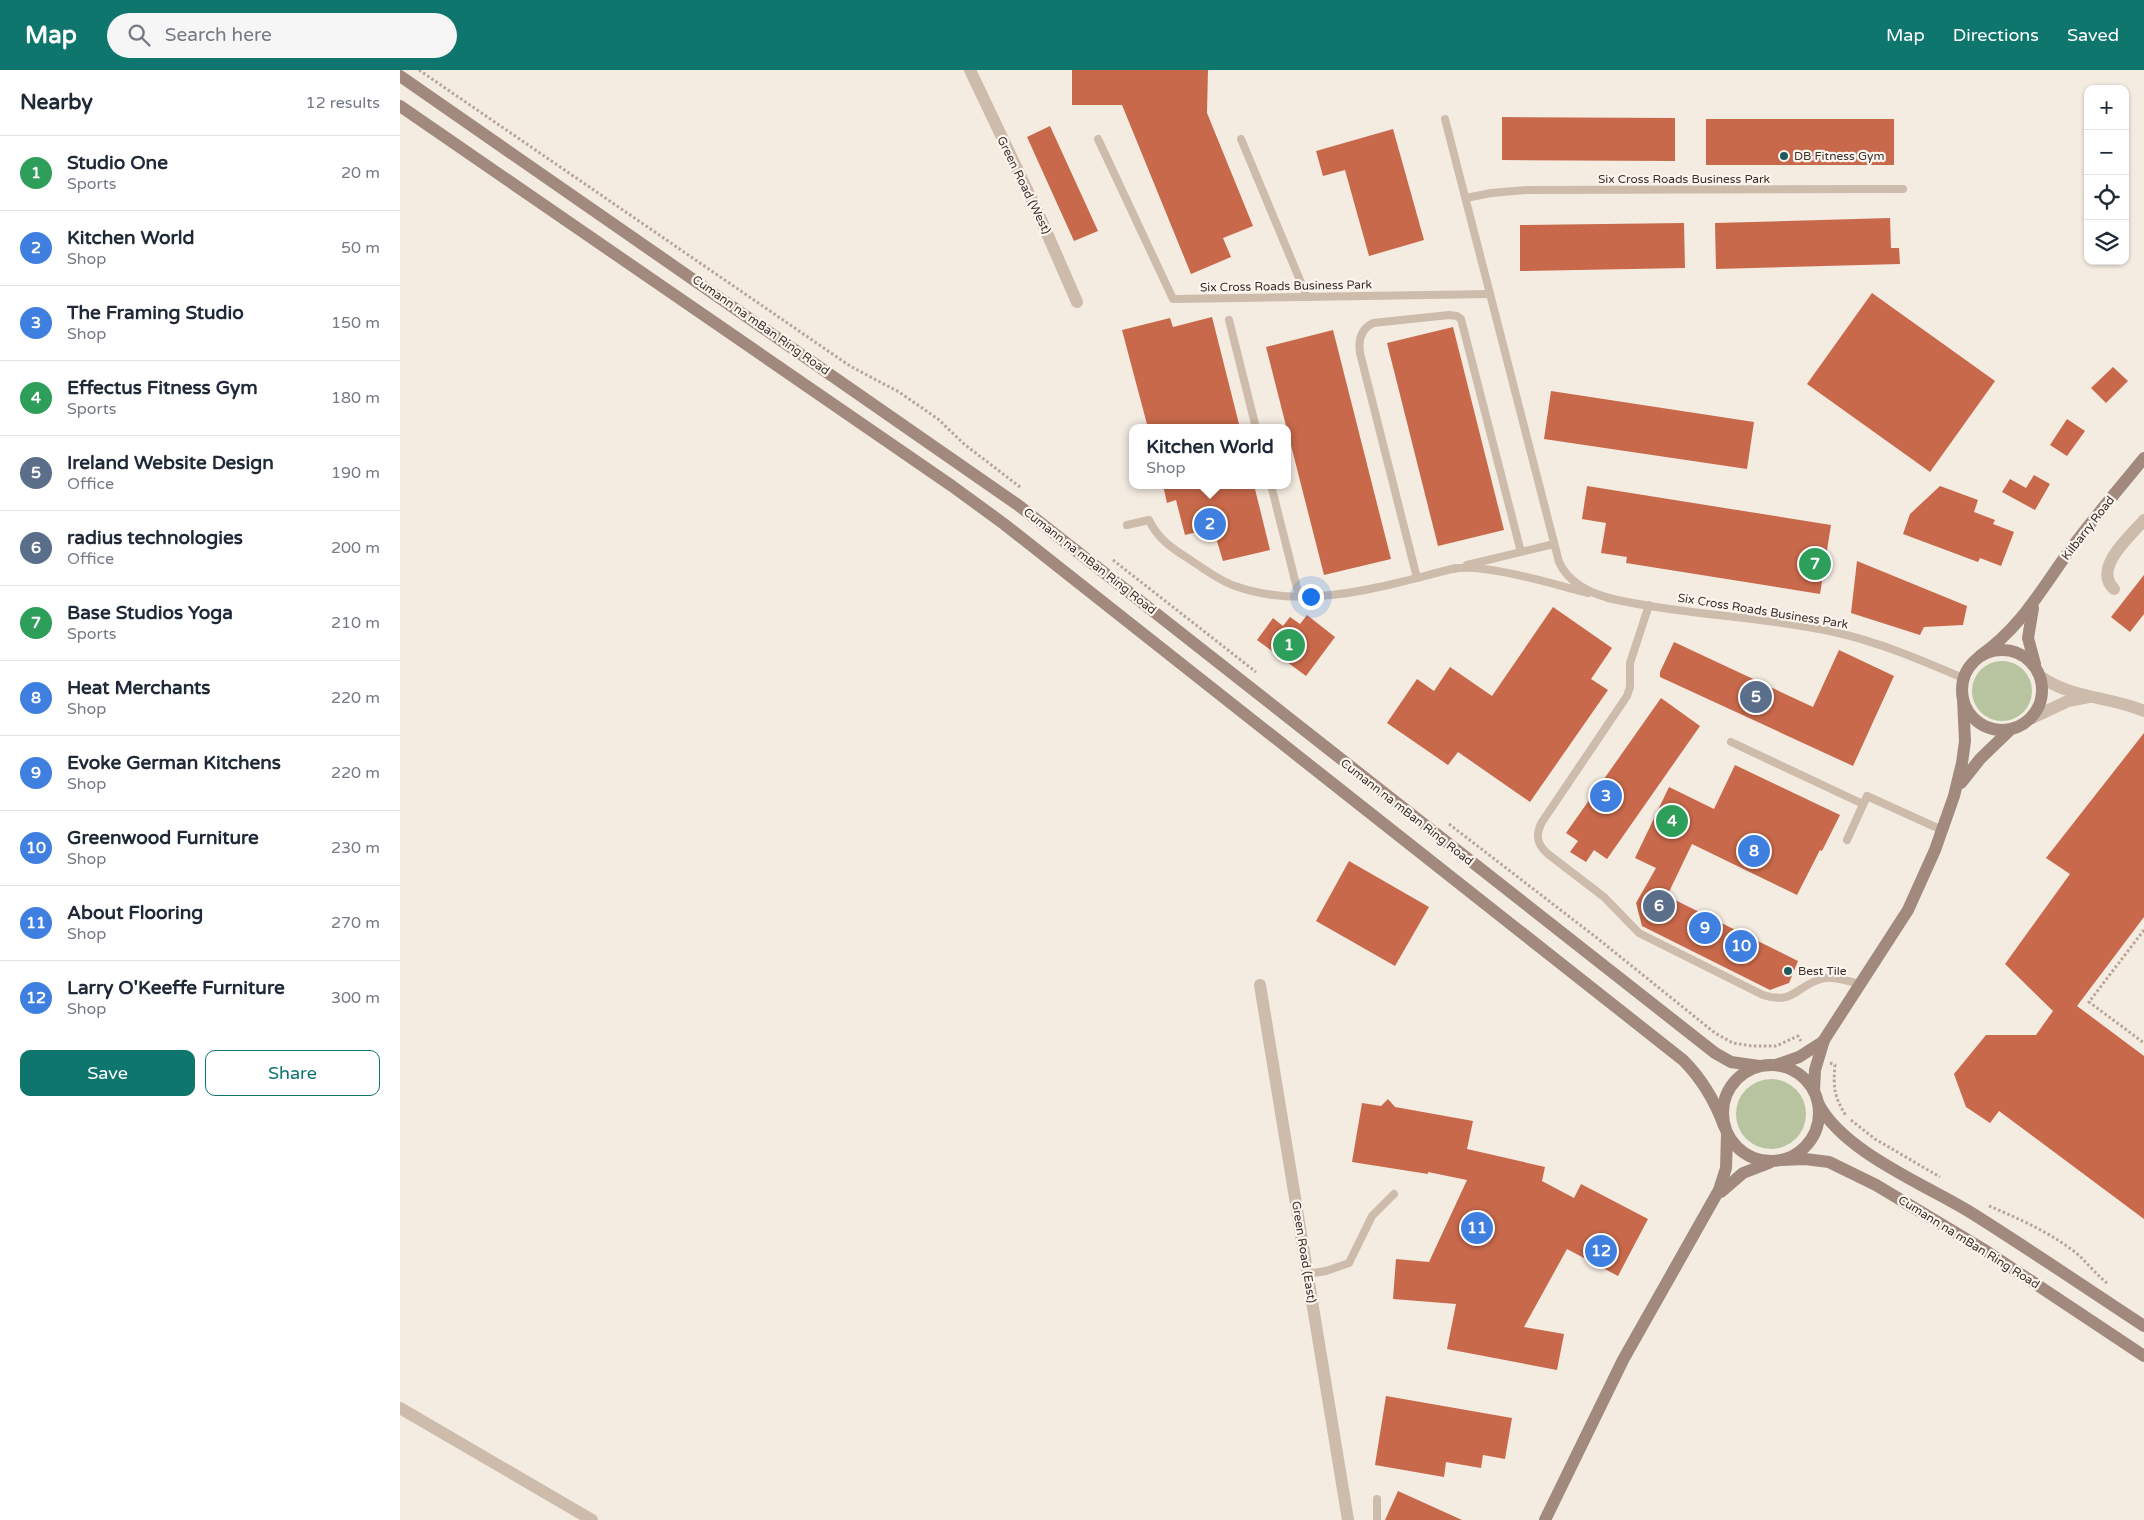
<!DOCTYPE html>
<meta charset="utf-8">
<style>
:root{--surface:#fff;--page:#f6f6f7;--text:#1f2937;--muted:#747a83;--line:#e0e1e3;--accent:#0f766e}
body{margin:0;font-family:"Varela Round",sans-serif;background:var(--page);color:var(--text)}
.controls{position:absolute;right:15px;top:15px;display:grid;overflow:hidden;border-radius:10px;box-shadow:0 1px 4px #0004}
.controls button{width:45px;height:45px;display:grid;place-items:center;padding:0;border:0;border-bottom:1px solid var(--line);background:var(--surface);color:var(--text);font:25px sans-serif}
.you{position:absolute;left:910px;top:526px;width:18px;height:18px;margin:-12px;border:4px solid #fff;border-radius:50%;background:#1a73e8;box-shadow:0 0 0 8px #1a73e833}
.badge{display:grid;place-items:center;width:32px;height:32px;border-radius:50%;background:var(--accent);color:#fff;font-size:16px;font-weight:700}
.pin{position:absolute;translate:-50% -50%;border:2px solid #fff;box-shadow:0 1px 5px #0006}
.popup{position:absolute;left:729px;top:354px;width:162px;height:65px;box-sizing:border-box;display:grid;place-content:center;border-radius:10px;background:var(--surface);filter:drop-shadow(0 1px 4px #0005);font-size:16px;white-space:nowrap;color:var(--muted)}
.popup b{font-size:19px;color:var(--text)}
.popup::after{content:'';position:absolute;left:50%;top:100%;margin-left:-10px;border:10px solid transparent;border-top-color:var(--surface)}
.list{margin:0;padding:0;list-style:none}
h2{display:flex;justify-content:space-between;align-items:center;height:65px;margin:0;padding:0 20px;font-size:21px}
h2 small{font-size:16px;font-weight:400;color:var(--muted)}
.list li{display:grid;grid-template-columns:32px 1fr auto;gap:15px;align-items:center;box-sizing:border-box;height:75px;padding:0 20px;border-top:1px solid var(--line)}
.list b{display:block;font-size:19px;white-space:nowrap}
.list p{margin:0;font-size:16px;white-space:nowrap;color:var(--muted)}
.list em{font-size:16px;font-style:normal;color:var(--muted)}
.actions{display:flex;gap:10px;padding:15px 20px}
.actions a{flex:1;padding:11px 0;border:1px solid var(--accent);border-radius:10px;text-align:center;font-size:18px;color:var(--accent)}
.actions .main{background:var(--accent);color:#fff}
.icon{flex:none;width:28px;height:28px;fill:none;stroke:currentColor;stroke-width:2;stroke-linecap:round;stroke-linejoin:round}
.map{position:relative;flex:none;width:1744px;height:1450px;overflow:hidden}
header{display:flex;align-items:center;gap:30px;box-sizing:border-box;height:70px;padding:0 25px;background:var(--accent);color:#fff}
header strong{font-size:24px}
nav{display:flex;gap:28px;margin-inline-start:auto;font-size:18px}
.search{width:350px;height:45px;background:var(--page);display:flex;align-items:center;gap:12px;box-sizing:border-box;padding:0 18px;border-radius:28px;color:var(--muted);font-size:19px}
main{display:flex}
aside{flex:1;background:var(--surface)}
.map>svg:first-child{display:block}
.green{fill:#b8c4a0}
.building{fill:#c8694b}
.lines{fill:none;stroke-linecap:round;stroke-linejoin:round}
.path{stroke:#b9a596;stroke-width:3;stroke-dasharray:2.5 2.5;stroke-linecap:butt}
.lane{stroke:#cdbbac;stroke-width:8}
.street{stroke:#cdbbac;stroke-width:12}
.secondary{stroke:#a18a7d;stroke-width:12}
.poi-dot{fill:#1f5a5e;stroke:#fbf5ee;stroke-width:2}
.labels{text-anchor:middle;stroke-width:4.5;stroke-linejoin:round;paint-order:stroke}
.poi-label{font-size:12px;fill:#3b302b;stroke:#fbf5ee;text-anchor:start}
.street-label{font-size:12px;fill:#3b302b;stroke:#fbf5ee}
</style>
<header>
<strong>Map</strong>
<div class="search"><svg class="icon" aria-label="search" viewBox="0 0 24 24"><circle cx="10" cy="10" r="6"/><path d="M15 15l6 6"/></svg>Search here</div>
<nav><a>Map</a><a>Directions</a><a>Saved</a></nav>
</header>
<main>
<aside>
<h2>Nearby<small>12 results</small></h2>
<ul class="list">
<li><span class="badge" style="background:#2e9e5b">1</span><div><b>Studio One</b><p>Sports</p></div><em>20 m</em></li>
<li><span class="badge" style="background:#3f7fe0">2</span><div><b>Kitchen World</b><p>Shop</p></div><em>50 m</em></li>
<li><span class="badge" style="background:#3f7fe0">3</span><div><b>The Framing Studio</b><p>Shop</p></div><em>150 m</em></li>
<li><span class="badge" style="background:#2e9e5b">4</span><div><b>Effectus Fitness Gym</b><p>Sports</p></div><em>180 m</em></li>
<li><span class="badge" style="background:#5c6f8a">5</span><div><b>Ireland Website Design</b><p>Office</p></div><em>190 m</em></li>
<li><span class="badge" style="background:#5c6f8a">6</span><div><b>radius technologies</b><p>Office</p></div><em>200 m</em></li>
<li><span class="badge" style="background:#2e9e5b">7</span><div><b>Base Studios Yoga</b><p>Sports</p></div><em>210 m</em></li>
<li><span class="badge" style="background:#3f7fe0">8</span><div><b>Heat Merchants</b><p>Shop</p></div><em>220 m</em></li>
<li><span class="badge" style="background:#3f7fe0">9</span><div><b>Evoke German Kitchens</b><p>Shop</p></div><em>220 m</em></li>
<li><span class="badge" style="background:#3f7fe0">10</span><div><b>Greenwood Furniture</b><p>Shop</p></div><em>230 m</em></li>
<li><span class="badge" style="background:#3f7fe0">11</span><div><b>About Flooring</b><p>Shop</p></div><em>270 m</em></li>
<li><span class="badge" style="background:#3f7fe0">12</span><div><b>Larry O'Keeffe Furniture</b><p>Shop</p></div><em>300 m</em></li>
</ul>
<div class="actions"><a class="main">Save</a><a>Share</a></div>
</aside>
<div class="map">
<svg width="1744" height="1450" viewBox="0 0 1744 1450">
<rect width="100%" height="100%" fill="#f4ebe1"/>
<g class="green">
<circle cx="1602" cy="621" r="30"/>
<circle cx="1371" cy="1044" r="35"/>
</g>
<g class="building">
<path d="M672,0H808L807,43L853,156L823,168L831,187L791,204L722,35H672Z"/>
<path d="M1102,47L1275,48V91L1102,90Z"/>
<rect x="1306" y="49" width="188" height="46"/>
<path d="M650,56L698,161L674,171L627,67Z"/>
<path d="M993,59L1024,170L969,186L945,100L923,106L916,81Z"/>
<path d="M1490,148L1491,178H1499L1500,194L1316,199L1315,153Z"/>
<path d="M1284,153L1285,198L1120,201V155Z"/>
<path d="M1472,223L1595,311L1530,402L1407,314Z"/>
<path d="M812,247L840,358H748L722,260L770,248L773,257Z"/>
<path d="M1053,257L1104,460L1038,476L987,273Z"/>
<path d="M933,260L991,489L924,505L866,277Z"/>
<path d="M1713,297L1728,311L1706,333L1691,318Z"/>
<path d="M1151,321L1354,352L1347,399L1144,369Z"/>
<path d="M1667,349L1685,361L1667,386L1650,375Z"/>
<path d="M1634,405L1650,414L1635,440L1602,422L1610,409L1626,418Z"/>
<path d="M763,415H854L870,480L823,491L813,458L785,465L776,430L767,433Z"/>
<path d="M1187,416L1431,455L1420,524L1226,493L1227,487L1201,483L1206,453L1182,449Z"/>
<path d="M1540,416L1578,430L1574,442L1595,450L1593,454L1614,462L1601,496L1580,488L1578,492L1503,464L1510,444Z"/>
<path d="M1457,491L1567,536L1563,555L1524,557L1520,565L1451,543Z"/>
<path d="M1744,505V544L1730,562L1711,547Z"/>
<path d="M1153,537L1212,578L1191,609L1208,620L1130,732L1058,682L1048,695L987,653L1017,609L1034,621L1050,597L1092,626Z"/>
<path d="M907,545L935,567L906,606L857,570L873,548L883,556L890,547L900,554Z"/>
<path d="M1274,572L1413,637L1439,580L1494,606L1453,696L1260,607V602Z"/>
<path d="M1261,628L1300,656L1207,789L1194,780L1186,792L1170,782L1178,771L1166,763Z"/>
<path d="M1744,663V847L1677,936L1744,986V1149L1599,1041L1590,1053L1566,1037L1554,1004L1586,965H1636L1653,941L1605,894L1670,804L1646,788Z"/>
<path d="M1335,695L1440,745L1422,781L1420,780L1397,825L1292,774L1267,826L1398,891L1389,913L1370,920L1242,856L1236,833L1256,798L1235,788L1269,717L1314,739Z"/>
<path d="M949,791L1029,837L995,896L916,851Z"/>
<path d="M988,1029L995,1037L1073,1051L1067,1079L1145,1097L1142,1111L1174,1128L1181,1114L1248,1149L1218,1206L1167,1179L1124,1257L1164,1264L1157,1300L1047,1279L1056,1234L993,1229L996,1189L1029,1192L1067,1110L1028,1102V1104L952,1092L962,1033L981,1036Z"/>
<path d="M986,1326L1112,1348L1105,1389L1083,1385L1081,1398L1046,1392L1044,1407L975,1395Z"/>
<path d="M998,1421L1062,1450H985Z"/>
</g>
<g class="lines">
<g class="path">
<path d="M19,0L450,296L499,322L538,349L564,374L620,417"/>
<path d="M713,490L856,602"/>
<path d="M1049,754L1197,868L1315,963L1333,973L1352,976H1376L1398,966L1401,971"/>
<path d="M1744,860L1689,932L1744,973"/>
<path d="M1430,993L1435,995C1433,1018 1434,1026 1446,1046"/>
<path d="M1451,1050L1475,1069L1540,1107"/>
<path d="M1589,1136C1617,1148 1645,1160 1671,1179C1684,1188 1694,1203 1707,1213"/>
</g>
<g class="lane">
<path d="M1045,49L1159,492C1169,514 1192,524 1213,529"/>
<path d="M698,69L773,229L1090,224"/>
<path d="M841,69L907,227"/>
<path d="M1066,128L1091,123L1127,120L1503,119"/>
<path d="M829,250L856,358"/>
<path d="M871,415L899,526"/>
<path d="M727,455L749,450C758,470 775,480 792,491C806,500 820,511 835,516C907,542 986,515 1056,498"/>
<path d="M1067,495L1154,474"/>
<path d="M1053,499C1082,492 1156,515 1188,523"/>
<path d="M1017,508L960,283C958,270 961,259 973,253L1049,245L1057,246L1061,249L1121,482"/>
<path d="M1208,528C1283,545 1360,546 1434,562C1479,572 1521,590 1563,608"/>
<path d="M1249,535L1230,593V617L1227,626L1142,752C1135,765 1137,775 1148,784L1204,827L1239,863L1363,925C1394,935 1396,916 1421,909C1433,905 1449,912 1461,914"/>
<path d="M1331,672L1463,734"/>
<path d="M1447,770L1467,726L1542,760"/>
<path d="M908,1204L926,1201L949,1193L972,1146L994,1124"/>
<path d="M977,1429V1450"/>
</g>
<g class="street">
<path d="M570,0L639,145L677,232"/>
<path d="M1714,519C1692,498 1730,467 1744,450"/>
<path d="M1641,607C1671,628 1711,627 1744,641"/>
<path d="M1632,648L1668,631L1689,627"/>
<path d="M860,915L948,1450"/>
<path d="M0,1338L192,1450"/>
</g>
<g class="secondary">
<path d="M0,6L618,435L1315,983L1331,992L1359,996"/>
<path d="M0,36L552,416L604,454L1283,990C1302,1009 1315,1031 1324,1056"/>
<path d="M1633,538L1628,568L1635,594"/>
<circle cx="1602" cy="620" r="40"/>
<path d="M1580,586C1620,558 1639,523 1667,484C1691,451 1718,420 1744,388"/>
<path d="M1561,713L1580,689L1611,659"/>
<circle cx="1371" cy="1043" r="48"/>
<path d="M1376,995L1399,987L1424,971"/>
<path d="M1414,1021L1415,1000L1424,970L1508,840L1535,780L1554,726L1562,693L1565,671L1563,629"/>
<path d="M1418,1033C1442,1081 1524,1114 1570,1142C1629,1179 1686,1218 1744,1256"/>
<path d="M1382,1090L1405,1089L1429,1092L1476,1115L1586,1181L1744,1286"/>
<path d="M1321,1122L1343,1103L1369,1093"/>
<path d="M1145,1450L1223,1290L1319,1120L1326,1098L1327,1064"/>
</g>
</g>
<g class="poi-dot">
<circle cx="1384" cy="86" r="5"/>
<circle cx="1388" cy="901" r="5"/>
</g>
<g class="labels">
<g class="poi-label">
<text x="1394" y="90">DB Fitness Gym</text>
<text x="1398" y="905">Best Tile</text>
</g>
<g class="street-label">
<text x="1284" y="113">Six Cross Roads Business Park</text>
<text transform="translate(624 115) rotate(64)" y="4">Green Road (West)</text>
<text transform="translate(886 216) rotate(-1)" y="4">Six Cross Roads Business Park</text>
<text transform="translate(361 255) rotate(35)" y="4">Cumann na mBan Ring Road</text>
<text transform="translate(1688 458) rotate(-52)" y="4">Kilbarry Road</text>
<text transform="translate(690 491) rotate(38)" y="4">Cumann na mBan Ring Road</text>
<text transform="translate(1363 541) rotate(9)" y="4">Six Cross Roads Business Park</text>
<text transform="translate(1007 742) rotate(38)" y="4">Cumann na mBan Ring Road</text>
<text transform="translate(1569 1172) rotate(32)" y="4">Cumann na mBan Ring Road</text>
<text transform="translate(904 1182) rotate(81)" y="4">Green Road (East)</text>
</g>
</g>
</svg>
<div class="controls">
<button>+</button>
<button>−</button>
<button><svg class="icon" aria-label="locate" viewBox="0 0 24 24"><circle cx="12" cy="12" r="6"/><path d="M12 2v4M12 18v4M2 12h4M18 12h4"/></svg></button>
<button><svg class="icon" aria-label="layers" viewBox="0 0 24 24"><path d="M12 4l9 5-9 5-9-5zM3 14l9 5 9-5"/></svg></button>
</div>
<div class="you"></div>
<div class="pin badge" style="left:889px;top:575px;background:#2e9e5b">1</div>
<div class="pin badge" style="left:810px;top:454px;background:#3f7fe0">2</div>
<div class="popup"><b>Kitchen World</b>Shop</div>
<div class="pin badge" style="left:1206px;top:726px;background:#3f7fe0">3</div>
<div class="pin badge" style="left:1272px;top:751px;background:#2e9e5b">4</div>
<div class="pin badge" style="left:1356px;top:627px;background:#5c6f8a">5</div>
<div class="pin badge" style="left:1259px;top:836px;background:#5c6f8a">6</div>
<div class="pin badge" style="left:1415px;top:494px;background:#2e9e5b">7</div>
<div class="pin badge" style="left:1354px;top:781px;background:#3f7fe0">8</div>
<div class="pin badge" style="left:1305px;top:858px;background:#3f7fe0">9</div>
<div class="pin badge" style="left:1341px;top:876px;background:#3f7fe0">10</div>
<div class="pin badge" style="left:1077px;top:1158px;background:#3f7fe0">11</div>
<div class="pin badge" style="left:1201px;top:1181px;background:#3f7fe0">12</div>
</div>
</main>
